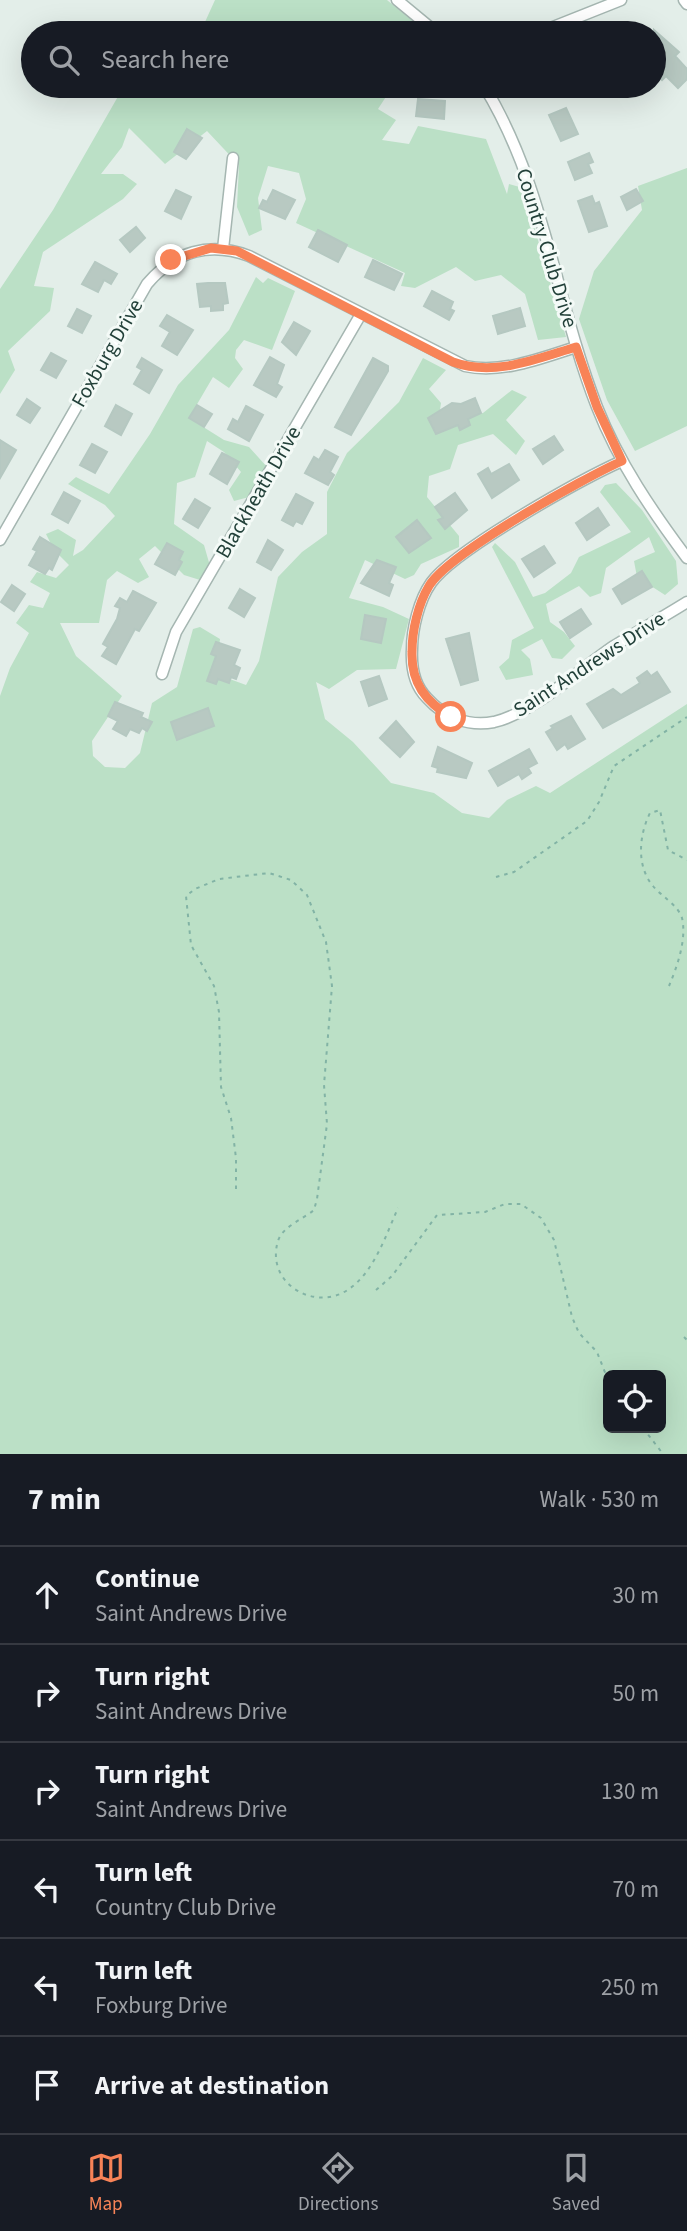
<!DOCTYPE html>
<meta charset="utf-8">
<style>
:root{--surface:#171b24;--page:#242831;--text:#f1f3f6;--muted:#9ea1a6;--line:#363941;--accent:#f88357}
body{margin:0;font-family:"Source Sans 3",sans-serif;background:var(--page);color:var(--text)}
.controls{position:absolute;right:21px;bottom:21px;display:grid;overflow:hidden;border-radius:10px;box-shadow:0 7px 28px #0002}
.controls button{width:63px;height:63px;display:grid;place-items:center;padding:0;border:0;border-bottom:2px solid var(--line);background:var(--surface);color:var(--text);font:35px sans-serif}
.stop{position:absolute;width:21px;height:21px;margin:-16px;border:5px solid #f88357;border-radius:50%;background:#fff}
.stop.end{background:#f88357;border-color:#fff;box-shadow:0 2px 7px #0008}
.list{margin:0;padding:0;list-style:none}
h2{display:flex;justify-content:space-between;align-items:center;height:91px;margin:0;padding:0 28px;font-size:30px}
h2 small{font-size:23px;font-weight:400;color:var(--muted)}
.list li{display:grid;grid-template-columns:46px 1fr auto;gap:21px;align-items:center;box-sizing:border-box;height:98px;padding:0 28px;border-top:2px solid var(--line)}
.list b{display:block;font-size:26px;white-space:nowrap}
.list p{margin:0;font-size:23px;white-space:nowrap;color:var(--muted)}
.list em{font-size:23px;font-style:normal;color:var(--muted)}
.icon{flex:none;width:38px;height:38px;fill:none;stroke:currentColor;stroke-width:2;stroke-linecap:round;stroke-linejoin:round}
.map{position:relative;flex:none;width:687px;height:1454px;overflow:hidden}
.search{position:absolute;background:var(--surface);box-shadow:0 7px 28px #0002;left:21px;right:21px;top:21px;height:77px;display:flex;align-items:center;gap:18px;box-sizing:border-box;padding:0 24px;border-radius:38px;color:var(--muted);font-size:26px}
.sheet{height:679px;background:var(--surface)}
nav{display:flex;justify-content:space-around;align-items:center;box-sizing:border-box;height:98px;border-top:2px solid var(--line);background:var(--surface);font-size:19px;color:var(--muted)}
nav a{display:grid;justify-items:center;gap:4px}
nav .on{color:var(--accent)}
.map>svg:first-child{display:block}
.green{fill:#bbe0c6;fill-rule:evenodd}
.building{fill:#b8c9c2;stroke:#b5c8c1;stroke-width:2}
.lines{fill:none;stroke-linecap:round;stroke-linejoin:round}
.street-casing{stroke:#a5b6b1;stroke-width:13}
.path{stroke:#82b3a5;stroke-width:2;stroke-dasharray:3.5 5;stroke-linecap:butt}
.street{stroke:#fff;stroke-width:10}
.route{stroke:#f88357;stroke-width:9}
.labels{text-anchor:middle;stroke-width:6;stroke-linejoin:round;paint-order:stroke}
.street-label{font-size:21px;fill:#224039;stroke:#f4faf7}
</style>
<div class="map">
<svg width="687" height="1454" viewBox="0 0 687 1454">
<rect width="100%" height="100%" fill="#e3eee9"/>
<g class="green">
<path d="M215,0H387L427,33H200Z"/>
<path d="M124,86H393L378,109L396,120L382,140L409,144L418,126L486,139L507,194L509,184L523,188L566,337L538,340L525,294L501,275L475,281L456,267L415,288L401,286L405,273L296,223L306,199L299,173L268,166L258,198L262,230L249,236L237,207L239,165L207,131L165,164L129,128L122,147L101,174H123L137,184L123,199L43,252L34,286L54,288L50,311L8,351L15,370L0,394V289L53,210Z"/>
<path d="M687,168V426L635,451L607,400L579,319L594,271L642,210L638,186Z"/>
<path d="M256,277L263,283L268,278L295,291L272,350L244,340L236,350L235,358L243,369L229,388L213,377L189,418L224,440L249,447L267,467L249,497L234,501L229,490L241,472L224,452L207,441L195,477L177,483L174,524L204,545L210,566L200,580L184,575L155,546L139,559L149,577L138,583L117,571L107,580L99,623H60L76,656L122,696L92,741L93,756L105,767L125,768L140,753L152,703L177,687L193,629L200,627L220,639L216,674L246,685L259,661L278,577L302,552L327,534V492L347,453L399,402L423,358L446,370L429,389L441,403L438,423L483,413L512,390L527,397L506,420L525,441L516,455L493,434L458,445L450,469L429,476L427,497L459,536V547L421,564L414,575L405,579L365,560L349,598L383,607L409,619L396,669L357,670L329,689L316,682L325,719L353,742L391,783L434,793L462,813L489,818L507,800L536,786L550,793L687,704V1454H0V696L10,668L29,633L16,623L29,605L43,608L50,593L30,582L37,572L56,578L69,565L54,550L46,534L58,529L76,540L73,556L83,550L115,516L105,505L68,484L76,477L109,494L150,434L178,385L229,330ZM608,1375H661V1428H608Z"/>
<path d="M616,483L642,510L676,561L678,584L665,595L637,577L634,561L655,552L649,537L606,568L601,593L590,597L579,586L546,604L550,622L564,632L575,646L562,659L552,658L542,639L521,650L530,659L533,675L506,680L499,667L509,658L512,640L534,628L492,547L495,543L515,562L533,597L545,593L571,573L579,557L631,532L600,492L605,485Z"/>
</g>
<g class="building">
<path d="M654,30L679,52L675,56L687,69V79L678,88L666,76L662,80L654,72Z"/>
<path d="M418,99L445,101L444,119L416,116Z"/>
<path d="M566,108L578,134L561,141L549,115Z"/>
<path d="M187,129L202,138L186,159L174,152Z"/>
<path d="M589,153L593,162L588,164L592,173L575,180L568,162Z"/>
<path d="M636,189L643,201L627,210L621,197Z"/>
<path d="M176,190L191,197L181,219L165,211Z"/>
<path d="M273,190L295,200L285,219L259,208L263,200L267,202Z"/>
<path d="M592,196L595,204L599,202L607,226L589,232L578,201Z"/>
<path d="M136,227L145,238L130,252L120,240Z"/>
<path d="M318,230L347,245L338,262L309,247Z"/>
<path d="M373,260L402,274L394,290L365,277Z"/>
<path d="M95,262L117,274L111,284L104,280L98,292L82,284Z"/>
<path d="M208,283H225L228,303L223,304V310L211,311V306L200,307L197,284Z"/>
<path d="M432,291L453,302L450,309L454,311L449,320L424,306Z"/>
<path d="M520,308L525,326L498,334L493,316Z"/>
<path d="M77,309L91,316L82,333L68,326Z"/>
<path d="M167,315L193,330L177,355L162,346L170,332L160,326Z"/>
<path d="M294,322L310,331L296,355L282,342Z"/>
<path d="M51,353L66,361L56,378L41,370Z"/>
<path d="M270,357L284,365L277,384L282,387L276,397L254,385Z"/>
<path d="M142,358L162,370L149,393L134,384L142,370L137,367Z"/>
<path d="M373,358L388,366V371L351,435L335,427Z"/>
<path d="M475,398L481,413L468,419L470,425L460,430L458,425L436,434L428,418L452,403L461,404Z"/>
<path d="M27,399L40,408L30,423L17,415Z"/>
<path d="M116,405L132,414L121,435L105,426Z"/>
<path d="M197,405L212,414L204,427L189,418Z"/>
<path d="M246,406L263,415L249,441L228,429L233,419L238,422Z"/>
<path d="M554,436L563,450L543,464L533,449Z"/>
<path d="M0,440L16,450L0,478Z"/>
<path d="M92,444L107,452L95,473L80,465Z"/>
<path d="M325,450L338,457L330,472L334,475L328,485L305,473L314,457L319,460Z"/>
<path d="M222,453L239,462L227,484L210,474Z"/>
<path d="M509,464L519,480L492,498L478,474L488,468L491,474Z"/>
<path d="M64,492L80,501L68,523L52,514Z"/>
<path d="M455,493L467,510L445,529L438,520L443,518L435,507Z"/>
<path d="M296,494L313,503L302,524L296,521L293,526L282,520Z"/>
<path d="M195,499L210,508L198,528L183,519Z"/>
<path d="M598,508L609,525L587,540L576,523Z"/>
<path d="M417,520L431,538L409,553L396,537Z"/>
<path d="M40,537L61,550L52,570L49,568L45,574L29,565L37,551L33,549Z"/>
<path d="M268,540L283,550L271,570L257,562Z"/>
<path d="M167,543L183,552L179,560L182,562L175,575L155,564Z"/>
<path d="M544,546L555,563L534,577L522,559Z"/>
<path d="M377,560L396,567L389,583L393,585L389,596L361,583Z"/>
<path d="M642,571L652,587L622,604L613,589Z"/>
<path d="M12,585L25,594L14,611L1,602Z"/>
<path d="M240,589L255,598L244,617L229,608Z"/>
<path d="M133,591L156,603L139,631L135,629L116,664L102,656L108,647L103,644L117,619L120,608L115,606L120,598L127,602Z"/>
<path d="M581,609L591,624L570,638L560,622Z"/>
<path d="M365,615L386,619L381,643L361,639Z"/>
<path d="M469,633L478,680L461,685L446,639Z"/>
<path d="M216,642L240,650L234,665L240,668L236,679L231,677L229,683L218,679L216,684L207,681L216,656L211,654Z"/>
<path d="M647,671L651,676L657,672L670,692L603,728L587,704L613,689L621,695L640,683L637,678Z"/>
<path d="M379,676L387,699L369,706L361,682Z"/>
<path d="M115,702L143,713L141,717L152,722L147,731L142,728L139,733L130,729L126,736L113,729L118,721L108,716Z"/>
<path d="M208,708L214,726L177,740L171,722Z"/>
<path d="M571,716L585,739L568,749L565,744L557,750L546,732L553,728L551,726Z"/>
<path d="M396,721L414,742L400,757L380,738Z"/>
<path d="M438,747L472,763L466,778L437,772L438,768L432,766Z"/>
<path d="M529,749L537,763L528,768L531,773L522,779L519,774L498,786L489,771Z"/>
</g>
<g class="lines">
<defs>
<g id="street">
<path d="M397,0L437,33"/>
<path d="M684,0L687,4"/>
<path d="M538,33L621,0"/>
<path d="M484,86C544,183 556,302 597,407C619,463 652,511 687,558"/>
<path d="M223,249L233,158"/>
<path d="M622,461C582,479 454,550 431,583C419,600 412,629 412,649C411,667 414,685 427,698C444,717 468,727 494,722C533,713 580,669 614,646C638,631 663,617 687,602"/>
<path d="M0,540L147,284C174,252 209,241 249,256L465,366C502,374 541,358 576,347"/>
<path d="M162,674L176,632L361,314"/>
</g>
</defs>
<use href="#street" class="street-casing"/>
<g class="path">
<path d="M496,877L514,872L587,821L599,802L614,766L687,717"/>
<path d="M669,986C677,967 687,939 682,918C678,905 661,896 653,886C636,866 639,835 650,813L660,810L668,850L687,860"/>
<path d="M236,1189V1158L231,1118L221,1087L219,1012L214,986L191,945L186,896L195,889L219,879L269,873L291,880L307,895L326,942L332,986L324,1085L327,1124L317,1199L314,1210C303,1219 282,1227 278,1241C265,1283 315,1313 349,1289C374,1272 386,1235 398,1208"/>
<path d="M376,1290L392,1276L437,1215L485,1212L505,1204H521L541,1218L554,1240L572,1317L579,1333L597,1352L608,1380"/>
<path d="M684,1337L687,1340"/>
<path d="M643,1428L663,1454"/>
</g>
<use href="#street" class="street"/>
</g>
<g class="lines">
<path class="route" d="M171,260L211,248L237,251L453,362C494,377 536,359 576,347L597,407L622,461C584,478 449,553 429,586C418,604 412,631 412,652C411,683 426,702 451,717"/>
</g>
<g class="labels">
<g class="street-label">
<text transform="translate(547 248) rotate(73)" y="7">Country Club Drive</text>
<text transform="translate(107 353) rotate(-60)" y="7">Foxburg Drive</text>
<text transform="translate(258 492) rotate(-60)" y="7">Blackheath Drive</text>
<text transform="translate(589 664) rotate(-33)" y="7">Saint Andrews Drive</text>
</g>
</g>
</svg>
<div class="controls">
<button><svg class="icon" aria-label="locate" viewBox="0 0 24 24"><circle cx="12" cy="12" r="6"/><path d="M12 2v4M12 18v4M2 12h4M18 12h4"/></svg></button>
</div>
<div class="stop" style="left:451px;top:717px"></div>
<div class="stop end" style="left:171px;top:260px"></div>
<div class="search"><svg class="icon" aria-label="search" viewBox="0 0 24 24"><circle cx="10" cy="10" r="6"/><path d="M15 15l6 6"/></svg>Search here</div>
</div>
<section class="sheet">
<h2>7 min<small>Walk · 530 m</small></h2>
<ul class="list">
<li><svg class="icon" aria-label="ahead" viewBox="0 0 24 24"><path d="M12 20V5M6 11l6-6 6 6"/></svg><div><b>Continue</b><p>Saint Andrews Drive</p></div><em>30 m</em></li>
<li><svg class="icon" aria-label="right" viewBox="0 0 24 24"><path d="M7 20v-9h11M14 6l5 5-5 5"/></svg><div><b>Turn right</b><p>Saint Andrews Drive</p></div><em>50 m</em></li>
<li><svg class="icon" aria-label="right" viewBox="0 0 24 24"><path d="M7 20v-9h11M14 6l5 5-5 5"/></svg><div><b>Turn right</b><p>Saint Andrews Drive</p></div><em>130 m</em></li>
<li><svg class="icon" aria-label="left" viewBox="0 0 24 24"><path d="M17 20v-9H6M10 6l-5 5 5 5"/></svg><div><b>Turn left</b><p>Country Club Drive</p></div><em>70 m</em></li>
<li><svg class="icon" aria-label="left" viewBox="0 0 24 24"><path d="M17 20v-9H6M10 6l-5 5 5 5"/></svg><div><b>Turn left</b><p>Foxburg Drive</p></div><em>250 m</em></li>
<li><svg class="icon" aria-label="arrive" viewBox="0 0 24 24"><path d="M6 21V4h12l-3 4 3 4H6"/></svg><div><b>Arrive at destination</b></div></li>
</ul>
</section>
<nav>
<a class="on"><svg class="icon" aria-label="map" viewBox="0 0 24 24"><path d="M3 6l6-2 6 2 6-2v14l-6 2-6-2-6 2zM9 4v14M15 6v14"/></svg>Map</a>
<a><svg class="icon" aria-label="directions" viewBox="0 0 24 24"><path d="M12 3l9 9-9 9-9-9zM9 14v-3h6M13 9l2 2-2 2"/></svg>Directions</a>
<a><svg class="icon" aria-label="saved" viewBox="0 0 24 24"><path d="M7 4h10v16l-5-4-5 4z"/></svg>Saved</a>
</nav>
